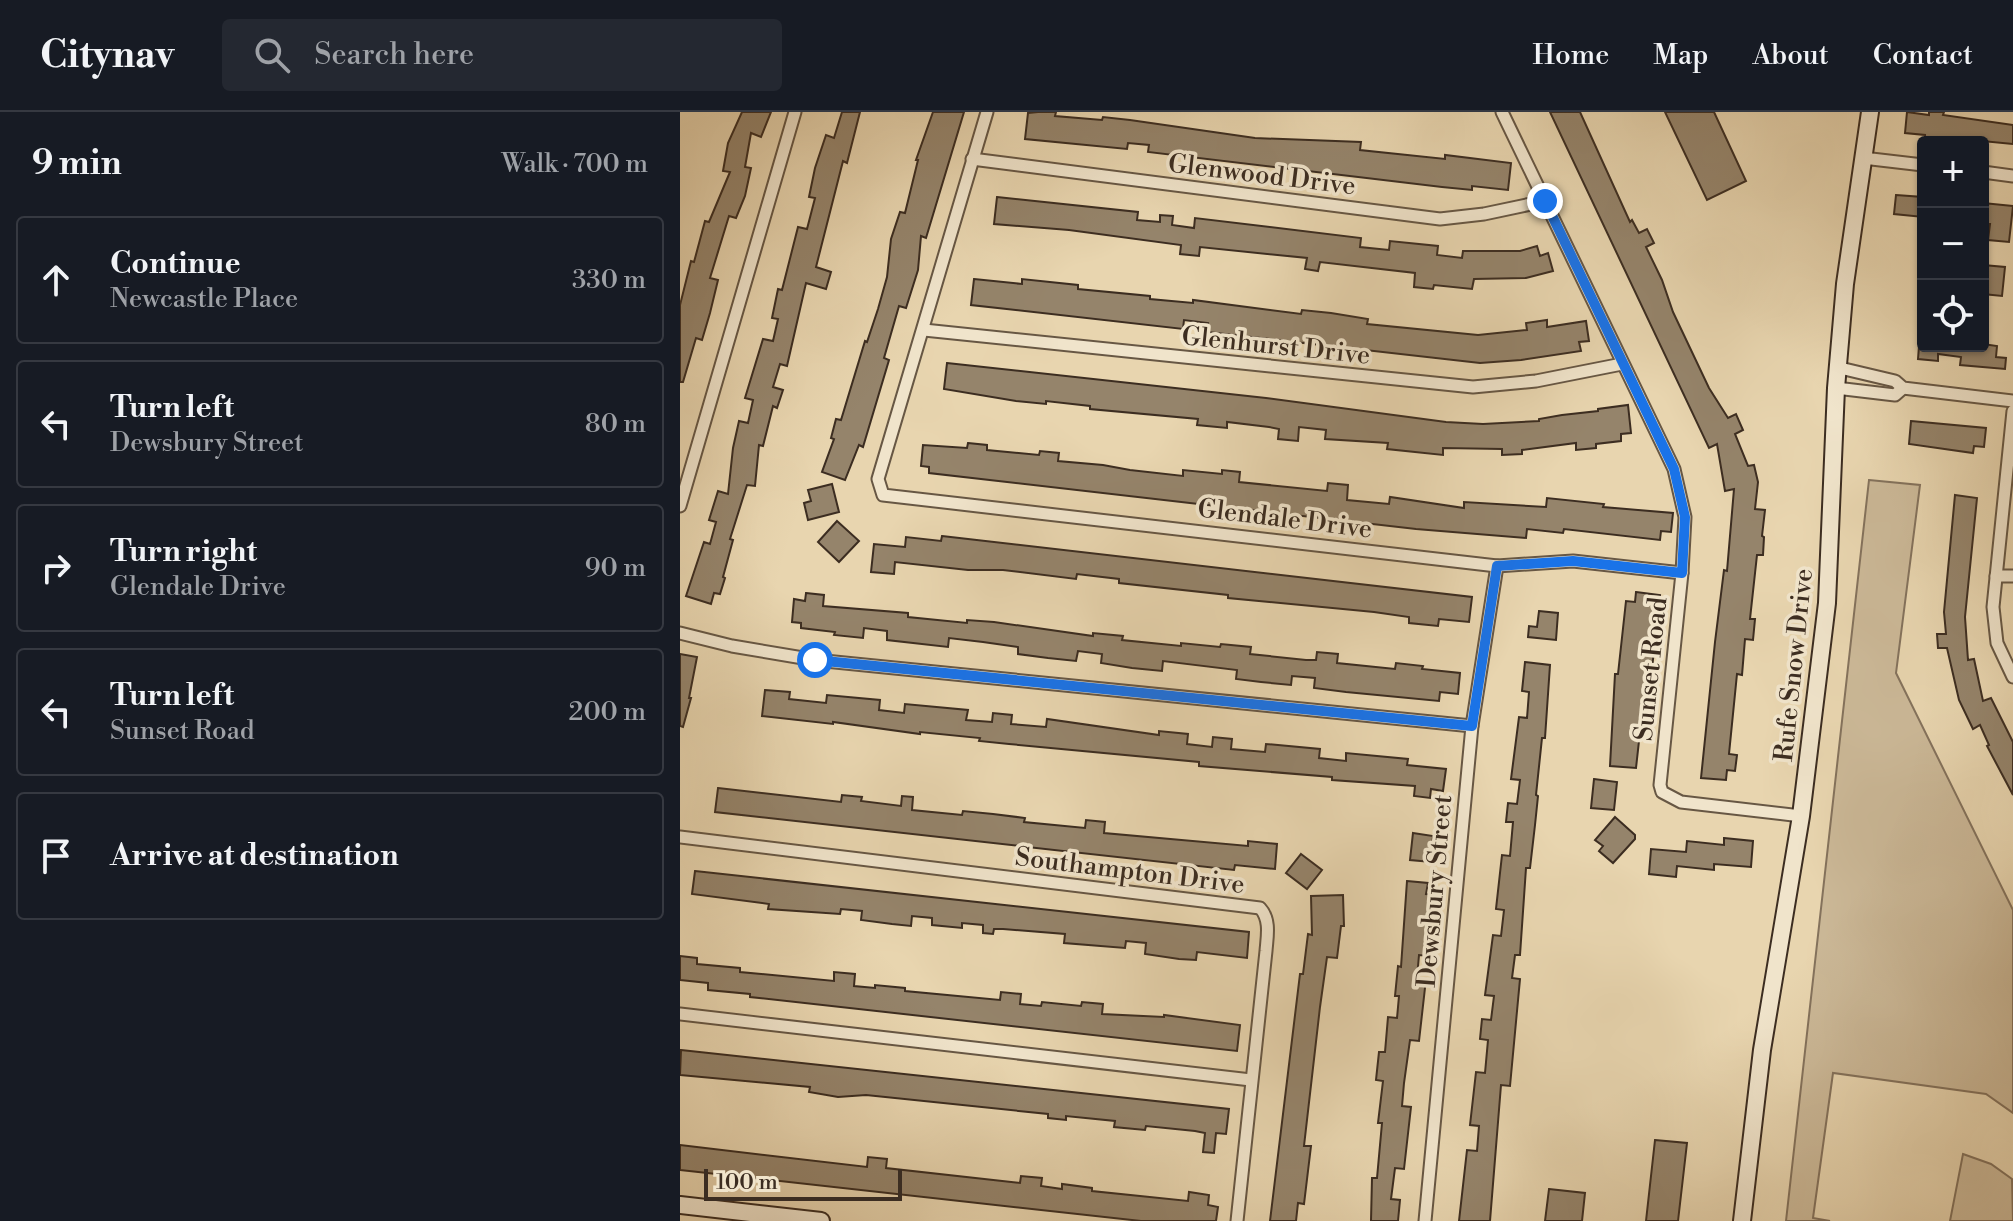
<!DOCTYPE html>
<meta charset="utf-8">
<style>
:root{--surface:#171b24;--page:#242831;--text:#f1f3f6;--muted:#9ea1a6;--line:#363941}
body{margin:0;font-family:"Libre Bodoni",serif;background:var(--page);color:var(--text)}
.controls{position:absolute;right:24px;top:24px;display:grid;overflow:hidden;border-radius:8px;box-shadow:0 2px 6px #0004}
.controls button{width:72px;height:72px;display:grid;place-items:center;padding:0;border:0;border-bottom:2px solid var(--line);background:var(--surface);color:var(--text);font:40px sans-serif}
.scale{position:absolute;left:24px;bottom:20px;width:198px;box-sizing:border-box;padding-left:8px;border:4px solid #3c2d21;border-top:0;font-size:22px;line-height:28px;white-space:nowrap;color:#3c2d21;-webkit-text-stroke:6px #f0e4cb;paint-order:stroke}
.stop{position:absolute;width:24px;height:24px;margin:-18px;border:6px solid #1a73e8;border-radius:50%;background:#fff}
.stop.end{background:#1a73e8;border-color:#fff;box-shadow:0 2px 8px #0008}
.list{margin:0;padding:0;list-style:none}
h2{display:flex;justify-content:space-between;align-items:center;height:104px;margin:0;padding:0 32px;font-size:34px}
h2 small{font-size:26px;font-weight:400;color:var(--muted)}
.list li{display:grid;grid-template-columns:52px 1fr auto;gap:24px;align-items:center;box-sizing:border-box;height:128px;margin:0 16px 16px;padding:0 16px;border:2px solid var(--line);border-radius:8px}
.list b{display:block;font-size:30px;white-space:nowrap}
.list p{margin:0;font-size:26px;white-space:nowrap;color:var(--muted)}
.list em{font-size:26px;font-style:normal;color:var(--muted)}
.icon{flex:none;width:44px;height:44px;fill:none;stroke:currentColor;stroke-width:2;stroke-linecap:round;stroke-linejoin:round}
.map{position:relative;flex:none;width:1333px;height:1109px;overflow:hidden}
header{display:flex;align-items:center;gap:48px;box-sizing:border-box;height:112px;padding:0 40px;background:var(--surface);border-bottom:2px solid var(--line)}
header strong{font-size:38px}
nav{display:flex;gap:44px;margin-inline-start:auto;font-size:28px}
.search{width:560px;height:72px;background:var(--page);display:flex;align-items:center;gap:20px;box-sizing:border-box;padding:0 28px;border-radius:8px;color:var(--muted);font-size:30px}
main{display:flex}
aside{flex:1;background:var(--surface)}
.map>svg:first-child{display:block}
.green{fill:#cbb897;stroke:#84725c;stroke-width:2}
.building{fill:#95846b;stroke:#3c2d21;stroke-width:2}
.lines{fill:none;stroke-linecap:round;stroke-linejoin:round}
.street-casing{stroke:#675744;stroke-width:15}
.secondary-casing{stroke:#3c2d21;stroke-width:20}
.street{stroke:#f0e4cb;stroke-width:11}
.secondary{stroke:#f0e4cb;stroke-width:16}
.route{stroke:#1a73e8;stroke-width:10}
.labels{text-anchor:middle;stroke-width:7;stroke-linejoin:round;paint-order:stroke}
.street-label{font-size:26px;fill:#3c2d21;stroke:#f0e4cb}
</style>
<header>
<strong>Citynav</strong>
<div class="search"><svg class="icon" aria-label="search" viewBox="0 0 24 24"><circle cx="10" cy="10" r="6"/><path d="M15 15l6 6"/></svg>Search here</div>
<nav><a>Home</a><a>Map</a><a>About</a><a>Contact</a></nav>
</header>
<main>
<aside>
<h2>9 min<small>Walk · 700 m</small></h2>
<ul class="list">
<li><svg class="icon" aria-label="ahead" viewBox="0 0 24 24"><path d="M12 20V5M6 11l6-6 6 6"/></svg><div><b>Continue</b><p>Newcastle Place</p></div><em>330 m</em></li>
<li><svg class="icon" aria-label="left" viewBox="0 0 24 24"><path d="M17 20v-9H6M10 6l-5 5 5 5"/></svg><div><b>Turn left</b><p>Dewsbury Street</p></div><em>80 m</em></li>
<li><svg class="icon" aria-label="right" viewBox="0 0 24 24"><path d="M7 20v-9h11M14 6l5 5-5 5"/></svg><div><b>Turn right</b><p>Glendale Drive</p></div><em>90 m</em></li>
<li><svg class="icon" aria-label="left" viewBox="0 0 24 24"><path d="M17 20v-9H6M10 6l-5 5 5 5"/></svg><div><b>Turn left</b><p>Sunset Road</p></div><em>200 m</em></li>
<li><svg class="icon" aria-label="arrive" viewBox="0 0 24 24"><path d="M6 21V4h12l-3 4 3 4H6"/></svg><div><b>Arrive at destination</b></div></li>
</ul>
</aside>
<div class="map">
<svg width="1333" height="1109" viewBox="0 0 1333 1109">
<rect width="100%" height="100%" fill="#e8d5af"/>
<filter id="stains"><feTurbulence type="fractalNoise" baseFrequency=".0025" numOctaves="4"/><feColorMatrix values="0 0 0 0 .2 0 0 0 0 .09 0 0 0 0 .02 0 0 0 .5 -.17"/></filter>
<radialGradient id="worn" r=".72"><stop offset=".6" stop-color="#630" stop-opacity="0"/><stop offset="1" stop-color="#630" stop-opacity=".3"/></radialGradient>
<g class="green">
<path d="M1189,368L1240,373L1216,561L1333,798V1001L1306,982L1153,961L1133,1106L1150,1109H1106Z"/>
<path d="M1283,1042L1311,1052L1332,1067L1333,1109H1270Z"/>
</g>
<g class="building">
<path d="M62,0H91L81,25L71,21L65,55L71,56L65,84L56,106L49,104L30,166L38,168L30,201L22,228L16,226L3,270H0V193L11,149L14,150L25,109L29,110L50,60L43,59L48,31Z"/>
<path d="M162,0H180L167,51L163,49L136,155L151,160L146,177L126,171L107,254L100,252L93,275L103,278L97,296L93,294L83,334L79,333L75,374L67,373L50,427L53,428L43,465L45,466L40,482L34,481L31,492L6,484L24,430L30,432L36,410L29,408L38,379L48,382L53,336L59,309L68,311L73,288L65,286L83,227L93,229L98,207L92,206L98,177L102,178L118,115L127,117L135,86L129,85L135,56L146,23L154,26Z"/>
<path d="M253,0H284L246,126L241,124L238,158L226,196L219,194L204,246L209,248L183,335L179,333L165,368L142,360L154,327L151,326L156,307L161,308L185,229L187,230L198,197L207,165L211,127L220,100L225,101L238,48H236Z"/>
<path d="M358,0H376L375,4L422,8L423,5L450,8L575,26L681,30L680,38L765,47V43L831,51L828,78L792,74V78L762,75L468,40L469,33L448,31L447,37L345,27L348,1Z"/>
<path d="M870,0H900L950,110L952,108L959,121L967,117L974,131L966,135L982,168L993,200L1029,276L1048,306L1056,302L1063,318L1055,322L1068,354L1074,353L1078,370L1075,397L1085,398L1082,424L1084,425L1083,443H1077L1070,507H1075L1073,528L1065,527L1062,563L1057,562L1049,642L1057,643L1055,659L1047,658L1046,668L1021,666L1035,530L1044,458L1047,459L1054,377L1045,379L1037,332L1029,336Z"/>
<path d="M985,0H1034L1066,69L1027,88Z"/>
<path d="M1227,0L1249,3V0H1264L1263,3L1333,13V32L1261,25V30H1245V23L1225,21Z"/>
<path d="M1216,83L1243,85V105L1214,102Z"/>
<path d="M317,85L458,100L457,108L480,110V103L493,104L492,113L514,116L515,106L681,126L680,135L709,138L710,129L758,134L757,143L782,146L783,139H840L857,134L860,144L868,141L873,159L846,166L794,167L792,177L754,173L753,177L734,175L735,161L640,150L638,159L625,157L627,146L520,135L519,144L500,142L501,133L389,118L314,112Z"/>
<path d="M1303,91L1333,94L1329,130L1308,128L1310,112H1303Z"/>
<path d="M1303,153L1325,155L1322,184L1303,182Z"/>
<path d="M294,167L342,172V167L398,173V177L470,184V187L513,191V188L621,202L622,198L651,201L688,207L687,212L798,223L847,218L846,211L867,208V215L906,209L909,229L899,230L901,239L841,248L800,251L527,220L528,211L504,208L503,217L291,193Z"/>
<path d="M1303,232L1317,234L1316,245L1326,246L1325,257L1280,253L1281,245L1258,242V249L1238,247L1239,234Z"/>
<path d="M267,251L586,286L766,310L803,312L859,309V307L882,303L918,299V297L948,293L951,321L941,322V329L916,332V336L896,338V331L842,338V342L822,343V337L763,336V343L707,337L708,331L645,327L646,318L619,315L618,329L598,327L599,317L589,315L547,310V316L517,313L518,307L410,297V294L366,289V292L336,289L264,277Z"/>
<path d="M1231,309L1306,316L1304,335L1294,334L1293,341L1229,332Z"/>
<path d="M288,331L307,333V338L359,343L360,339L379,341L378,349L423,353L450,358L503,364V358L542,362V358L560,360L559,370L647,379L648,371L668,373L667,388L709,392L710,385L784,396V390L866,395L867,386L924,392L923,395L993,401L991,420L981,419L980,428L884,417L883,421L847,417L846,426L736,417L249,361V355L241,354L243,333L287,336Z"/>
<path d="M152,372L159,400L128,408L124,391L131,389L128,378Z"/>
<path d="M1275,383L1297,386L1285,505L1288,548L1294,547L1303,589L1311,586L1333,630V683L1307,634L1309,633L1300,613L1293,617L1279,588L1267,536H1258L1257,522H1266L1264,500Z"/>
<path d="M157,409L179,429L159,450L138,430Z"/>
<path d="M262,424L792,485L789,510L759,507L758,514L729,511V505L694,500L548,486V483L439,471V467L397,462L396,467L323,458H288L215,450L214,462L191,460L194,432L225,435L226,425L261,429Z"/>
<path d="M956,480L980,483L965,621L960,620L956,656L930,654L935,562H938L946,489L955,490Z"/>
<path d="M126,481L144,483L143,494L228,501V505L287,511V508L314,510L413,524V521L443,524L442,528L501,534V531L540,535L541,532L571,535L570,542L626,548H636L637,540L658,542L657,551L715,557L716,551L743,554L742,557L780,561L778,582L760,580L759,589L666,580L634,576L635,566L612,564L611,573L581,570L556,567L557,558L483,549L482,559L452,556L421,551L422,542L398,539L396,549L368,546L338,542V535L303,530L269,526L268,535L207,528V519L184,516L183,526L154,523L155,520L121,516V511L112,510L114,487L125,489Z"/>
<path d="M859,499L878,501L876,528L848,525L849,514L857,515Z"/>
<path d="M0,542L17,545L9,586H11L3,615L0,614Z"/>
<path d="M845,550L870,553L865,626H862L856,683L858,684L855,713L850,756H846L840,843H835L832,866L840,867L830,974L821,973L810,1109H779L787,1038L797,1039L799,1014L790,1013L796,960L805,961L808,928L800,927L802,907L811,908L814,884L805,883L813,823L821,824L824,798L816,797L822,743L830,744L833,710H826L828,691L837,692L840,668L831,667L839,605L847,606L849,580L842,579Z"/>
<path d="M85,578L110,580L109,587L146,591L147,583L200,588L199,598L224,601L225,592L288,598L286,608L312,610L313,601L332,603L331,612L366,615L367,607L479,623V619L508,622L507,632L532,635L533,625L552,627L551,637L585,640L586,632L640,637L639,646L666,649V641L728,647L727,653L766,657L763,679L751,677L750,686L734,684L735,674L652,668V665L519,654V650L329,632L299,629L300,626L240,620V622L153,610V612L82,604Z"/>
<path d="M914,667L937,670L934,698L911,696Z"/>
<path d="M38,676L161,690L162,683L182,685L181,689L221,694L222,684L233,685L232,698L282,703L283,699L313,702L345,706L344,710L405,716L406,708L425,710L424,721L568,734V729L597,732L595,757L555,753L554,758L35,700Z"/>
<path d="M935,705L955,723V727L933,751L919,739L923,734L915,728Z"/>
<path d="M733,721L753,724L751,750L730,748Z"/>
<path d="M1044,726L1073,729L1071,755L1034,752V758L997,754L996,765L969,762L971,737L1006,740L1007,729L1044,733Z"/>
<path d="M621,742L642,758L627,777L606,761Z"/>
<path d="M15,759L569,820L567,846L517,840L516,848L499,847L465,842L466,831L446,829L445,836L384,831L385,822L323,817H314L313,822L303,821V813L282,811V816L252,813V806L232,804L231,814L212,812L181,808L182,799L161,797L160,802L88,797L89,792L12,782Z"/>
<path d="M727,769L748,771L746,782L755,783L749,844L739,843L737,866L746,867L739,929L730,928L724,971L722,994L731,995L724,1057L715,1056L711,1087L720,1088L718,1109H691L692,1066H697L702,1011H698L703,969L696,968L699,940H705L708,905L717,906L719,884H715L718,854L721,855Z"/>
<path d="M663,783L664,814H661L657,846L647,845L640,895L624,1034H631L624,1092L618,1091L616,1109H590L620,862H623L628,822L632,823L631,784Z"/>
<path d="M0,844L17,846V852L60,856V860L154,869V860L175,862L174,874L195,876V873L225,876V879L320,888L321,880L341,882L340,892L361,894L362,890L401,894L402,890L423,892L422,902L484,905V903L560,913L557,939L70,885V882L28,878V871L0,868Z"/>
<path d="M1,938L549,997L546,1022L536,1021L534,1041L523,1040L525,1021L515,1019L466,1014L465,1018L434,1015L435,1009L386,1004V1008L368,1006V1002L186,983L158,985L129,980L130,975L0,963Z"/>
<path d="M975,1028L1007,1031L998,1109H966Z"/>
<path d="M0,1033L187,1055L188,1045L207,1047L206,1056L340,1071L341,1064L362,1066L361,1074L382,1077V1072L412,1076V1079L508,1089L509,1080L529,1083L528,1093L538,1095L536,1109H461L0,1058Z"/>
<path d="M869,1077L905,1081L902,1109H865Z"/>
</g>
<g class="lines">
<defs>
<g id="street">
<path d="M307,0L198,367L203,383L817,454L893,449L1002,461"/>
<path d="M822,0L994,357L1005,405L1002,461L980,673L982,680L1001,690L1121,704"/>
<path d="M1183,46L1243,53"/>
<path d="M292,47L760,107L804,102L865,89"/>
<path d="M1303,60L1333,64"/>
<path d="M244,218L793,275L856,269L942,252"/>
<path d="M1160,256L1215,269L1223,276L1333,289"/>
<path d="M1156,276L1215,283L1223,276"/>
<path d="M1333,299L1313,495L1317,531L1333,565"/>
<path d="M0,394L115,0"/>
<path d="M1316,464H1333"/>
<path d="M0,521L52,534L135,548L792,614"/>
<path d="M0,725L580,796C591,808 587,825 586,839L557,1109"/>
<path d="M0,902L571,968"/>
<path d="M745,1109L792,614L817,454"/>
</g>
<g id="secondary">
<path d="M0,1093L141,1109"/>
<path d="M1062,1109L1082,938L1121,704L1147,491L1156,276L1165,172L1190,0"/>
</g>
</defs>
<use href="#street" class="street-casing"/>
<use href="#secondary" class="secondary-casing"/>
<use href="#street" class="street"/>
<use href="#secondary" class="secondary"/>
</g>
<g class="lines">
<path class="route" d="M135,548L792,614L817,454L893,449L1002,461L1005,405L994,357L865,89"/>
</g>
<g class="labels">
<g class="street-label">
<text transform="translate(582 62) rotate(7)" y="9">Glenwood Drive</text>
<text transform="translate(596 233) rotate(6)" y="9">Glenhurst Drive</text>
<text transform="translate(605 406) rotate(7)" y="9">Glendale Drive</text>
<text transform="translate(1113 553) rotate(-84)" y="9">Rufe Snow Drive</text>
<text transform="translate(970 557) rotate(-84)" y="9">Sunset Road</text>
<text transform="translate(450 758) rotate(7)" y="9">Southampton Drive</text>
<text transform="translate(754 779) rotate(-85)" y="9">Dewsbury Street</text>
</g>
</g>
<rect width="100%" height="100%" filter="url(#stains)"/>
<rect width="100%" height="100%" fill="url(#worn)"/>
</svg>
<div class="controls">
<button>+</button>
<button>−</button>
<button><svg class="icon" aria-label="locate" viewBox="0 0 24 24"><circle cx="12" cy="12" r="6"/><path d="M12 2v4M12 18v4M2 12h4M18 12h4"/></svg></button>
</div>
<div class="scale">100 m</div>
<div class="stop" style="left:135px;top:548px"></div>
<div class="stop end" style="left:865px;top:89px"></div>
</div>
</main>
